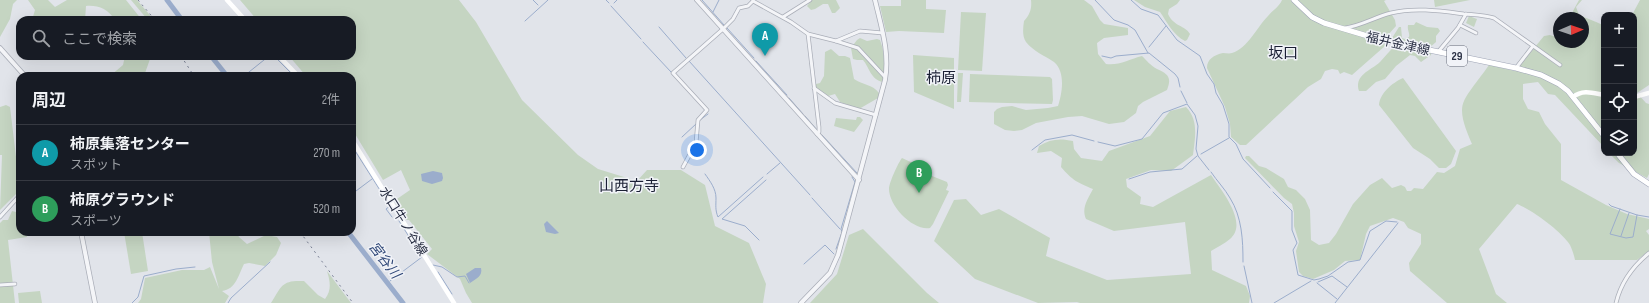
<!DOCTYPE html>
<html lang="ja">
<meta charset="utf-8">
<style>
:root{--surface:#171b24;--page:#20242c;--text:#f1f3f6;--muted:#9ea1a6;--line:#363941;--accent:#d44247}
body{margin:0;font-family:"Sofia Sans Condensed","Noto Sans JP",sans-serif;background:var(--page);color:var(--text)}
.controls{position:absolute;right:12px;top:12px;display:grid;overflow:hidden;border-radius:8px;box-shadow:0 4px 16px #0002}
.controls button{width:36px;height:36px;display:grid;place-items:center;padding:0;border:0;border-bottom:1px solid var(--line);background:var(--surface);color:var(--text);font:20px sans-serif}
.compass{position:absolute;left:1553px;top:12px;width:36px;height:36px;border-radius:50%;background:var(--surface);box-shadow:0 4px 16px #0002;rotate:88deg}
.you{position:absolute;left:697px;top:150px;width:14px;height:14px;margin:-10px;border:3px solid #fff;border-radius:50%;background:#1a73e8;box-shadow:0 0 0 6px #1a73e833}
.badge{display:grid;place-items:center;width:26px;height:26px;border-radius:50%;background:var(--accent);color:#fff;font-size:13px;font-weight:700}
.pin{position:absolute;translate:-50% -33px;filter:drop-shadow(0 1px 2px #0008)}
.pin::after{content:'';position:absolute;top:21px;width:14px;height:12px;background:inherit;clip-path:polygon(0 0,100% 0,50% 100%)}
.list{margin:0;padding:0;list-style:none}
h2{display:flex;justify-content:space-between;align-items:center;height:52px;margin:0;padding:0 16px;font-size:17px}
h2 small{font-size:13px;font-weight:400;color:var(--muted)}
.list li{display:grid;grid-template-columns:26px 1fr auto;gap:12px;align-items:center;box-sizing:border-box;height:56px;padding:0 16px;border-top:1px solid var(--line)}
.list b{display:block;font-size:15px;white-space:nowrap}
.list p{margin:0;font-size:13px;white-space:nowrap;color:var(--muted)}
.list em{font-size:13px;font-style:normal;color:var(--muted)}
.icon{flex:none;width:22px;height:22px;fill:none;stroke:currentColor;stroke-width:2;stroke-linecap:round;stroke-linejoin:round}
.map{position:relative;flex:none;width:1649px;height:303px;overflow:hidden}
.search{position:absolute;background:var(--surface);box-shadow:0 4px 16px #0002;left:16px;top:16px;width:340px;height:44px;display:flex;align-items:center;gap:10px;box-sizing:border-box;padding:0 14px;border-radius:12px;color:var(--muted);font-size:15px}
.panel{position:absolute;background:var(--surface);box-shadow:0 4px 16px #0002;left:16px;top:72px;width:340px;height:164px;border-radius:12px}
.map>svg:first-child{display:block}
.green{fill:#c5d5c2}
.water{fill:#9badcc}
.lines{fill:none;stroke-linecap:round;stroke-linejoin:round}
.stream{stroke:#9badcc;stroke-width:1}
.river{stroke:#9badcc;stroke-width:5}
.minor-casing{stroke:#aaaeb8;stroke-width:4.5}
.tertiary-casing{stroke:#aaaeb8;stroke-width:5.5}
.primary-casing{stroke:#a0a6b7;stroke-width:6}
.minor{stroke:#f4f5f8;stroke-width:3}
.tertiary{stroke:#f4f5f8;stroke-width:4}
.secondary{stroke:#fff;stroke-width:4.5}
.primary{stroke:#fff;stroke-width:5}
.rail{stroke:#7a8195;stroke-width:1;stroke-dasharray:2 4;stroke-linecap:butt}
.labels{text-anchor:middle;stroke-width:3;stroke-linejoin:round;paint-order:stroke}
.shield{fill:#f1f3f8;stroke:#656a79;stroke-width:1}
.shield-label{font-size:12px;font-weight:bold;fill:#292f43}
.street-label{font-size:13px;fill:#292f43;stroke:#f1f3f8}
.water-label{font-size:14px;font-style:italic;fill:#314979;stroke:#f1f3f8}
.quarter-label{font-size:15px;fill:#1b2034;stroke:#f1f3f8}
</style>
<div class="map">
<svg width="1649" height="303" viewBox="0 0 1649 303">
<rect width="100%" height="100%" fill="#e1e4ea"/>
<g class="green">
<path d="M0,0H17L13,4L10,19L0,37Z"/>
<path d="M28,0H48L55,7L67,0H126L142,20H115C108,9 98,5 86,6L85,20H32L35,10Z"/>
<path d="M131,0H137L154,20L147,19Z"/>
<path d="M240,0H459L476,22L522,100L578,155L598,169L637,181L647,170H681L705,185L715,226L749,243L766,284L763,303H472L466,293L460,279L427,254L432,249L409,220H405L394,201L410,190L401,170L383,180L352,129V76H306L289,56H352V20H257Z"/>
<path d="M812,0H836L840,8L835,13H832L828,4H823L815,9L811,10L807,6Z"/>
<path d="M901,0H926V9L946,10L944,33L899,31L886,32L880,6H901Z"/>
<path d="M1031,0H1084L1092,6L1100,20L1104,24L1128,28V35L1104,38L1097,43L1098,54L1106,64C1118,66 1130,59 1142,56C1146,60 1151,66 1157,69C1168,74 1172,77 1167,90L1143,102L1138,106L1136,113L1124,122L1109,124L1082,116L1068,117L1036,123L1022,130L1014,131L1005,130L994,124V112L997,109L1002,107L1012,106L1026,110L1048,108L1058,106C1062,94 1066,72 1054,62C1045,56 1033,51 1026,42C1022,36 1023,28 1024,21C1030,15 1032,8 1031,0Z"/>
<path d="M1134,0H1180L1177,4L1169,9L1168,14C1174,27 1185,25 1190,34L1187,40L1185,41C1173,35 1167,22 1160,12L1145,7Z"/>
<path d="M1282,0H1386L1384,1L1395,20L1396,26L1387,36L1385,46L1352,75L1344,72L1340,74L1338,70L1332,69L1325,71L1321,79L1308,87L1246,145H1240L1231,137L1230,124L1225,107L1207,68C1207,59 1214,55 1223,53C1226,53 1229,54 1232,53C1248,48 1257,27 1268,16C1273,10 1279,7 1282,0Z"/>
<path d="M1434,0H1470L1435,7Z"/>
<path d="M1579,0H1582L1576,7L1579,15C1588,19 1596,21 1604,26V147L1555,95L1548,94L1538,82L1523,84V99L1528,109L1539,112L1545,124L1561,144V180L1606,205L1627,214L1649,219V229L1646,231L1649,235V251L1637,260H1575C1574,255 1572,249 1570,245C1561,231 1532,210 1517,204L1479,249L1496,294L1507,303H1447L1410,271L1409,263L1421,244V234L1408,228L1404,222L1393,218L1370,226L1366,234L1360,260L1345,261L1334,270L1313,279L1303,276L1299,272L1296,251L1299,242L1294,226V213L1292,204L1284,198L1245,158L1246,156H1249L1259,166L1266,168L1284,179L1288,187L1296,190L1305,199L1310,210L1311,240L1319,245L1329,243L1336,234L1353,204L1370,185L1382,178L1392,188L1401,185L1405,187L1407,191H1411L1414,188L1423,189L1437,172L1444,173L1455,166L1460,149L1472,144C1467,132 1458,113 1464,101C1468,92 1483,74 1489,65L1515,71L1544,36L1550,35L1559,38V42H1583V18H1572L1573,11Z"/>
<path d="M1640,0H1649V85L1637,93L1646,103L1649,104V174L1647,178L1619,163L1609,153H1634V15H1632Z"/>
<path d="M961,12L986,13L982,71L958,70Z"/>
<path d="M1469,16L1477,19L1474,27L1466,23Z"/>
<path d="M1416,22L1427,27L1438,28L1440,31L1436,36V42L1429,48L1394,41L1392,38L1399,27H1401L1402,38L1405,39L1409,37C1410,33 1407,30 1408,25H1414Z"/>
<path d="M860,38L867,41L877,39L880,40C885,53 885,68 883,82C871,80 869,67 863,60H857L853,59L851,48L857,40Z"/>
<path d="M1395,46L1406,49L1410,53H1412V50L1431,53V55L1421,62L1415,56L1410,55L1396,66L1385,79L1376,82L1366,91H1359C1354,75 1370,71 1380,62C1385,57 1389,51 1395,46Z"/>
<path d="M831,49L839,56H845L850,58L854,79C863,85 872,84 879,93L878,98L859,109L840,102L835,94L828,96L816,88V84L820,83L824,76L825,52Z"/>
<path d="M913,55L954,58V109L914,92Z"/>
<path d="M125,56H149L150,59L144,76H110L123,65Z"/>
<path d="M958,73H963L961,102H957Z"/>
<path d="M970,74L1050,77L1052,79L1053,100L1052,104L969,102Z"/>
<path d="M1403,78L1456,151L1451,164L1446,168H1439L1430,159L1413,148L1379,105C1380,93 1392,83 1403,78Z"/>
<path d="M6,105L10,107L20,190L0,210L2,155H0V107Z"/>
<path d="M1186,107C1199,120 1195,138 1193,155L1171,171L1151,170L1126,179L1127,187L1141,197L1140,204L1153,207L1211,175C1221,190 1249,223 1230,239C1224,244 1217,247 1211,251L1212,270L1246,286L1250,296L1249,303H1080L1077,302L1038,303L975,279L934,241L954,200L966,199L981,215L999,209L1050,238L1046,256L1107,280L1191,274L1185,222L1114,231L1086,219C1081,208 1088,199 1093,189C1078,183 1072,180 1061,167L1062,158L1051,151L1037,153L1039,146C1050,139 1060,138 1073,141L1074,149L1081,158L1102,161L1109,151L1150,136L1170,111Z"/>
<path d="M857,117H860L863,120L854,132L834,126L836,118L856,120Z"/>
<path d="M902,158L928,170L927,174L947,182L948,185L946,190L949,191L933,224L930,228C913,231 889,206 889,189C889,183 898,163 902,158Z"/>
<path d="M12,211L16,212V219L20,222V232H26L27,237L8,240L15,303H0V223L3,220H8Z"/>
<path d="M863,229L927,293L939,303H810L837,274L849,235Z"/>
<path d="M124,232H142L148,271L131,274Z"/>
<path d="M209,232H236L239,237L247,244L266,235L277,237L281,243L276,255L265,266L249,263L244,264C238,276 236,289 222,291L229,296L225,303H138L141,299L145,278L182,270H204L210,267L219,289L212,262Z"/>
<path d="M327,271L351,303H271C282,285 282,280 304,281L318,295L325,299C332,290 330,281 327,271Z"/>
<path d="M40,291L42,303H19L18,293Z"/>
</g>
<g class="water">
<path d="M433,171L442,173L443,178L442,181L432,184L422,181L421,174Z"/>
<path d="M547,221L559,233L555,234L546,232L544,224Z"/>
<path d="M475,268H481C483,276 476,279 470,283L466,274Z"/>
</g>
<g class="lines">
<g class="stream">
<path d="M533,0L538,5"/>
<path d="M606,0L609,3"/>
<path d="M702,0L724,25"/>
<path d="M1095,0L1114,20L1128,25L1135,30L1148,53"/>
<path d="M1131,0L1141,9L1158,15L1177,40L1200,56L1207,74L1214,84L1216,93L1223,105L1229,124V137L1236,144L1243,159L1270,188"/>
<path d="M614,3L617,0"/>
<path d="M611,6L641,39"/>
<path d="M713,12L719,0"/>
<path d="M525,21L548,0"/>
<path d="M659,27L686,58"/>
<path d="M727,28L754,58"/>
<path d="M643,42L671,72"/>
<path d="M1149,47L1166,26"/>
<path d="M1102,56L1111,58L1116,56L1149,53L1175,74L1178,78L1180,87"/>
<path d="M274,57L276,58L294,76"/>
<path d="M689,61L810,195"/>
<path d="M756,61L787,95"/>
<path d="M244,76L269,56"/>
<path d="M1181,91L1187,103"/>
<path d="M789,98L803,114"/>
<path d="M805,116L817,130"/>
<path d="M700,120L708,114"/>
<path d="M822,135L857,173"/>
<path d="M682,137L696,124"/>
<path d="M1098,142L1115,146L1142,139L1163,113L1187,104L1195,115L1198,126L1196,149L1198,156L1209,170"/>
<path d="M352,146L390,206L386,209L392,217"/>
<path d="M1032,150L1045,140L1072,135L1094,141"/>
<path d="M1201,154L1229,138"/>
<path d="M1211,172C1217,181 1225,189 1230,198C1242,217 1243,240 1243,262"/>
<path d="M705,174C710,181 716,189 716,198C716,205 715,210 718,217L763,177"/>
<path d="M767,174L780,163"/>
<path d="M1129,179L1150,172L1182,169L1197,156"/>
<path d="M1273,192L1292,211V230L1297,243L1293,250L1298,275L1314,280L1319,279L1328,276L1348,262L1360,260L1370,231L1386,221L1397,222"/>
<path d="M352,194L372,179"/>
<path d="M812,198L840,229"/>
<path d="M1609,204L1611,206L1637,215L1649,217"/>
<path d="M1620,209L1610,234L1626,238L1633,237L1637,215"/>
<path d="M1621,236L1629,213"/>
<path d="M759,240L745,226L722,219L766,180"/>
<path d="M836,249L842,232L841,229L855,182L852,177"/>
<path d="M804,264L825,245L834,254"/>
<path d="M433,265L442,267L457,277L465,276L469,283"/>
<path d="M1244,266L1252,303"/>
<path d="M438,272L452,294"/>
<path d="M390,281L422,257L399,221"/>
<path d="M1318,282L1332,276L1347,287"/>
<path d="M1317,283L1337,299"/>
<path d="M132,303L138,297L144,276L176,269L195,267"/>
<path d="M228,303L231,298L270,262"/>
<path d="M1274,303L1311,281"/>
<path d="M1335,303L1398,223"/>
</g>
<g class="river">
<path d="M167,0L182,20"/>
<path d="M211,56L227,76"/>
<path d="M348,232L403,303"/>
</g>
<defs>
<g id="minor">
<path d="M753,1L791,22L808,34L836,41L860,31L883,33"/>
<path d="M783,17L810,0"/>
<path d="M1460,25L1476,33"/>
<path d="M1345,28C1361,26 1375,17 1391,13C1415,7 1441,11 1464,14C1475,15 1484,15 1494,18L1560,65"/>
<path d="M808,34L819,127V132L817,134"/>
<path d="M836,41L858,48L885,77"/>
<path d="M1438,52L1458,28L1466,14"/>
<path d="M1516,68L1533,46"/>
<path d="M814,88L835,103L876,115"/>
<path d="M683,167L696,143L698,120L707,110L673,73L723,29L733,19L739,8L748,6L753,1"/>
<path d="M0,217L20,195"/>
<path d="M0,285L15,284"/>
<path d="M1616,303C1621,282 1633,266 1649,253"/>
</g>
<g id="tertiary">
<path d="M697,0L859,180"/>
<path d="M0,48L25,76"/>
<path d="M81,232L95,303"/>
<path d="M801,303L830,273L838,255L885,80C890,53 881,26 875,0"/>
</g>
<g id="primary">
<path d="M1294,0L1312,17L1324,23L1381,40L1516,68L1541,75L1559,84L1568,91L1604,136"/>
<path d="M1617,153L1634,174L1649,184"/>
</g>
</defs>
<use href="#minor" class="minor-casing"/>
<use href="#tertiary" class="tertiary-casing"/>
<use href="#primary" class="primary-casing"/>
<use href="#minor" class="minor"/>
<use href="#tertiary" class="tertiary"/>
<g class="secondary">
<path d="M227,0L245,20"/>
<path d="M279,56L298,76"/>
<path d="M1573,97C1583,89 1593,93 1604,95"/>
<path d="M1634,97L1649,93"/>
<path d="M352,140L454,303"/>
</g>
<use href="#primary" class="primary"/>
<g class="rail">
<path d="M138,0L155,20"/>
<path d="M181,56L194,76"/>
<path d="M300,232L353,303"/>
</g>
</g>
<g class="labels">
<rect class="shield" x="1447" y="46" width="20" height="20" rx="3"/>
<g class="shield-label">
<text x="1457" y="60">29</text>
</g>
<g class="street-label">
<text transform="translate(1398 43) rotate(13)" y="5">福井金津線</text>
<text transform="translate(404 221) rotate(58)" y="5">水口牛ノ谷線</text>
</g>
<g class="water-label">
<text transform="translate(385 260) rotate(52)" y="5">宮谷川</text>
</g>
<g class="quarter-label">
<text x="1283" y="58">坂口</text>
<text x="941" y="83">柿原</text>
<text x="629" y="191">山西方寺</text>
</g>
</g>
</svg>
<div class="controls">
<button>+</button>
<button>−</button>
<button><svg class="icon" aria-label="locate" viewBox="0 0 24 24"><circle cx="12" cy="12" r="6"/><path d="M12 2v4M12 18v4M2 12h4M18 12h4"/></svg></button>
<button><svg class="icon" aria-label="layers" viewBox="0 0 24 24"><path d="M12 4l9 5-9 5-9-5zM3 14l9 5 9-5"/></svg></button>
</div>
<svg class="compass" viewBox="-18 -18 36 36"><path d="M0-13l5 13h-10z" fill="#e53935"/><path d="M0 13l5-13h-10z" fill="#9ea1a6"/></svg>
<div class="you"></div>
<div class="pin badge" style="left:765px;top:56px;background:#0f9aa8">A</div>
<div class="pin badge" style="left:919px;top:193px;background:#2e9e5b">B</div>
<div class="search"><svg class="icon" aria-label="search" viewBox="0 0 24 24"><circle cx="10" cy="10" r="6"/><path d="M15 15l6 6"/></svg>ここで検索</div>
<section class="panel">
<h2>周辺<small>2件</small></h2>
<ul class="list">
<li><span class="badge" style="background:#0f9aa8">A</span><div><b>柿原集落センター</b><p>スポット</p></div><em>270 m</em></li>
<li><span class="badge" style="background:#2e9e5b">B</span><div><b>柿原グラウンド</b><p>スポーツ</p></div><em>520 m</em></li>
</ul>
</section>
</div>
